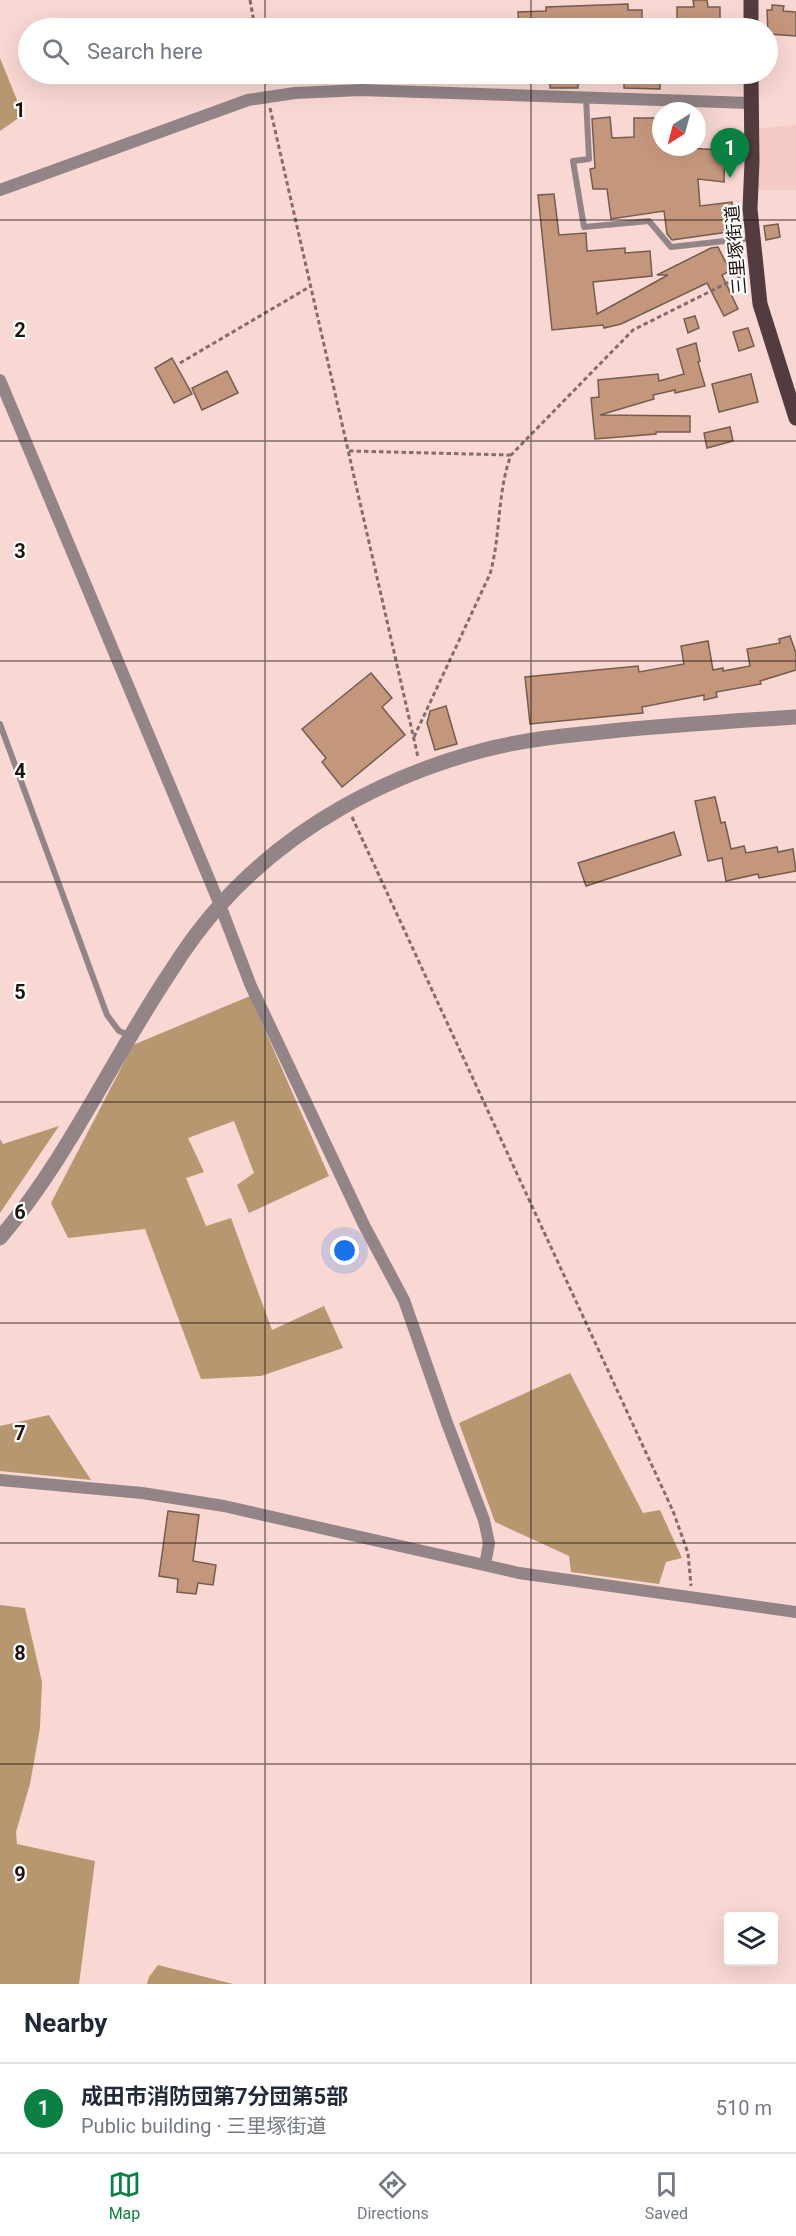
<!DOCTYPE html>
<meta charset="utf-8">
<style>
:root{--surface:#fff;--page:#f2f2f3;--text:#1f2937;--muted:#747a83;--line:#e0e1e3;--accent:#0b8043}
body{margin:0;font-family:Roboto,"Noto Sans JP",sans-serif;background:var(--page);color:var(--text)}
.controls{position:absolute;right:18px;bottom:18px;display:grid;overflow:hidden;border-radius:6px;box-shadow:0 6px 24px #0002}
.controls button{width:54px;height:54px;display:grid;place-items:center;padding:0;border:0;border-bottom:2px solid var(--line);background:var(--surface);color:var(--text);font:30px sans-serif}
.compass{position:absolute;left:652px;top:102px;width:54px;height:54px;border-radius:50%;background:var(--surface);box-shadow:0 6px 24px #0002;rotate:216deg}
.you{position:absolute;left:345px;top:1251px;width:21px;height:21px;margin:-15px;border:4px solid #fff;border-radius:50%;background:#1a73e8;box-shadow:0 0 0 9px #1a73e833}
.badge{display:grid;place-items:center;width:39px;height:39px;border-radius:50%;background:var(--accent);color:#fff;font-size:20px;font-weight:700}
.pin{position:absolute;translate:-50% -50px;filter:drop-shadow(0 2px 3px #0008)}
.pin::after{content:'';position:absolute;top:32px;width:21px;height:18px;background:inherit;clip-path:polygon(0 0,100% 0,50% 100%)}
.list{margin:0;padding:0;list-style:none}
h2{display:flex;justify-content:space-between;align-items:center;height:78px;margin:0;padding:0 24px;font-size:26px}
h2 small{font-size:20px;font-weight:400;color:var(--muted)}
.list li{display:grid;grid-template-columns:39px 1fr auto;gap:18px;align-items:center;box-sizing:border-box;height:90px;padding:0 24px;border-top:2px solid var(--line)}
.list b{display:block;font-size:22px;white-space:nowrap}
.list p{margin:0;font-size:20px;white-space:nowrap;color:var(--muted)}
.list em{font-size:20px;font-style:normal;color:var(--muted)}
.icon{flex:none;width:33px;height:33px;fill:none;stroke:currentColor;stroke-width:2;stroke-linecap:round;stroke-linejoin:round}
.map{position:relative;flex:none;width:796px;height:1984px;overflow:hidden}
.search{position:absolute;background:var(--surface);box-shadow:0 6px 24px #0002;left:18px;right:18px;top:18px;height:66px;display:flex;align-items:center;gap:15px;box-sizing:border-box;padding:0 21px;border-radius:33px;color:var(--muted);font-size:22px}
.sheet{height:168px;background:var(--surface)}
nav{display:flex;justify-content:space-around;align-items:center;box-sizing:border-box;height:84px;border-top:2px solid var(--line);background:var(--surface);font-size:16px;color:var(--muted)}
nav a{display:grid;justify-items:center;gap:3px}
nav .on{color:var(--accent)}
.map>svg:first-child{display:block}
.built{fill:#f4cac4}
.forest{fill:#b7976f}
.building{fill:#c4967c;stroke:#745c4f;stroke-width:1.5}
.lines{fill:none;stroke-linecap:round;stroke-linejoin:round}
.path{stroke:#826d6a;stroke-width:3;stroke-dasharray:4.5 3;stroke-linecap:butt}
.service{stroke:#938587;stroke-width:6}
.minor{stroke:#938587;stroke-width:12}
.tertiary{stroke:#938587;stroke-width:15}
.primary{stroke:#533c40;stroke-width:15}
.grid{fill:none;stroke:#1e1311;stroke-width:1.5;stroke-opacity:0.55}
.labels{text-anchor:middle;stroke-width:4.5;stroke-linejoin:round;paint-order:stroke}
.street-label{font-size:18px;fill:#1e1311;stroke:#fff}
.grid-label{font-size:20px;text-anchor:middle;font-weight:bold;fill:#1e1311;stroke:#fff;stroke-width:4.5;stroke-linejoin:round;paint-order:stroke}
</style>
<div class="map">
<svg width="796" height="1984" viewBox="0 0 796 1984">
<rect width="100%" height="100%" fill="#f9d8d3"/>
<path class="built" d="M796,125V190H758L760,128Z"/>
<g class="forest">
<path d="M0,58L23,115L0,131Z"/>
<path d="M250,996L329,1176L249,1213L237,1185L254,1173L234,1121L188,1138L204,1172L186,1178L206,1226L231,1218L272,1330L324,1306L343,1348L261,1376L201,1379L145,1229L68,1238L51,1203L133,1045Z"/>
<path d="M59,1126L0,1213V1139L3,1144Z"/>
<path d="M570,1373L643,1513L660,1510L682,1558L666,1562L659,1584L571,1572L569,1556L495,1522L459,1423Z"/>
<path d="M49,1415L91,1480L0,1471V1426Z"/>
<path d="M0,1605L25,1608L42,1682L40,1728L30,1784L16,1832L17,1844L95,1861L79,1984H0Z"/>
<path d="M158,1965L233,1984H147L149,1977Z"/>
</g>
<g class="building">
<path d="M693,0H707L708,7H720V28H677V7H694Z"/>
<path d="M628,4V10H642V28H519L518,12L546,11V7Z"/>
<path d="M772,5L784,6L783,11L796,12V36L768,34L767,10H772Z"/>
<rect x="550" y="74" width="28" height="14"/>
<path d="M624,74H660V89L624,88Z"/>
<path d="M610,117L612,138L634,137V118H661V147L725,150L724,182L698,179L700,206L732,202L735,231L672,240L667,234L664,211L611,219L607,189H593L590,169L595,168L592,119Z"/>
<path d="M554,194L559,235L586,233L587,251L625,248V253L650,251L652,276L593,282L597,314L668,275H657L711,248L718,247L730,271L722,275L738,309L724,316L707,283L621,324L604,328L603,325L552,330L538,195Z"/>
<path d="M778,224L780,237L766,240L764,226Z"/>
<path d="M695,316L699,328L688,333L684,319Z"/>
<path d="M748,328L754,346L739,351L733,332Z"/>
<path d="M696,343L700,361L698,362L705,386L675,393V390L653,395L654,399L600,415L690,416V432H656V434L595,439L591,398L599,397L598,380L658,374L659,381L684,374L677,349Z"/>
<path d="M172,358L192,394L174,403L155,368Z"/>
<path d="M227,371L238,393L202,410L192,388Z"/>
<path d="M751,374L758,402L719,412L712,384Z"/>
<path d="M730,427L733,441L707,448L704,433Z"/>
<path d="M790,636L796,653V670L760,681L761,684L716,692L717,697L704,700V695L642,707L643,713L530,724L525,677L638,666L639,672L684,664L681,646L708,641L713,670L723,668V671L750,666L747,649L780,643L779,639Z"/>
<path d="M371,673L392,698L382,707L405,735L342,787L322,762L326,758L302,729Z"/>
<path d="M446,706L457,744L435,750L427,723L430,711Z"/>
<path d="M715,797L721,823L725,822L731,849L744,846L746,853L777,847L778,852L793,849L796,871L759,878L758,874L726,881L722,858L708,861L695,801Z"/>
<path d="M674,832L681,855L586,886L578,863Z"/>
<path d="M168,1511L199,1515L193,1561L216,1565L213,1585L198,1583L196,1594L177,1592L178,1579L159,1576Z"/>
</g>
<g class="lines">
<g class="path">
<path d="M250,0L255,28"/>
<path d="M263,74L265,84"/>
<path d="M270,108L418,757"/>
<path d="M180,363L311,286"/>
<path d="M349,451L511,455"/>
<path d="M414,737L490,574C501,535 497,492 511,455L633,330L743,275"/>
<path d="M352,817L673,1511L688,1553L691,1586"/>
</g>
<g class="service">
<path d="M586,97L589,159L573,161L584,227L649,221L671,247L752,238"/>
<path d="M0,724L107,1015L119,1031L129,1035"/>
</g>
<g class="minor">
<path d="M0,190L248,100L295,93L361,90L751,103"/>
<path d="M0,380L220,905L251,986L364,1225L404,1300L447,1423L484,1520L489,1543L485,1565"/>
<path d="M0,1480L142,1493L224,1506L519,1573L796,1612"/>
</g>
<path class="tertiary" d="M0,1238C68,1158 111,1061 169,974C184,950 202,925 221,904C290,827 385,776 484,750C526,739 569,735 611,731C673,725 734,721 796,717"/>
<g class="primary">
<path d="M751,28V0"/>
<path d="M751,74L752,161L750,209L760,304L796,418"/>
</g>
</g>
<path class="grid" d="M265,0V28M531,0V28M265,74V1984M531,74V1984M0,220H796M0,441H796M0,661H796M0,882H796M0,1102H796M0,1323H796M0,1543H796M0,1764H796"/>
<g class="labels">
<g class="street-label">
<text transform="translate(736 250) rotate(-95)" y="6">三里塚街道</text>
</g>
</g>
<g class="grid-label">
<text x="20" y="117">1</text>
<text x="20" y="337">2</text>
<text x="20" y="558">3</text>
<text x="20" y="778">4</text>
<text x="20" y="999">5</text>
<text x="20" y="1219">6</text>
<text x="20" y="1440">7</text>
<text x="20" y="1660">8</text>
<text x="20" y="1881">9</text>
</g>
</svg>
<div class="controls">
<button><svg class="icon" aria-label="layers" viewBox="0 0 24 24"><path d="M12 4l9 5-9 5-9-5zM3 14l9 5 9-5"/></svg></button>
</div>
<svg class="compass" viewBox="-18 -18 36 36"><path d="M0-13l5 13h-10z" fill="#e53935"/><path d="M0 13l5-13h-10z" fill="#747a83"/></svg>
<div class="you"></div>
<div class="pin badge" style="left:730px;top:178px">1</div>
<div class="search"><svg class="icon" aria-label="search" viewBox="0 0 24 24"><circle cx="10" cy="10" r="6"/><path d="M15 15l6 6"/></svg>Search here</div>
</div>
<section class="sheet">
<h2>Nearby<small></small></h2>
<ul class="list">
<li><span class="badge">1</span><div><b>成田市消防団第7分団第5部</b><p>Public building · 三里塚街道</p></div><em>510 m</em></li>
</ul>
</section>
<nav>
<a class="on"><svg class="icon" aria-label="map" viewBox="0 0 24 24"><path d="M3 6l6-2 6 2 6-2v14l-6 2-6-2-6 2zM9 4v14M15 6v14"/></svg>Map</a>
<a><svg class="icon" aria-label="directions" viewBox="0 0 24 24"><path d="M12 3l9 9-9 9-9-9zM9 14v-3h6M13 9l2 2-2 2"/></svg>Directions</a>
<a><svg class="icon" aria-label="saved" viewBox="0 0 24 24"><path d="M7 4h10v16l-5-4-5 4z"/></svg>Saved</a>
</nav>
